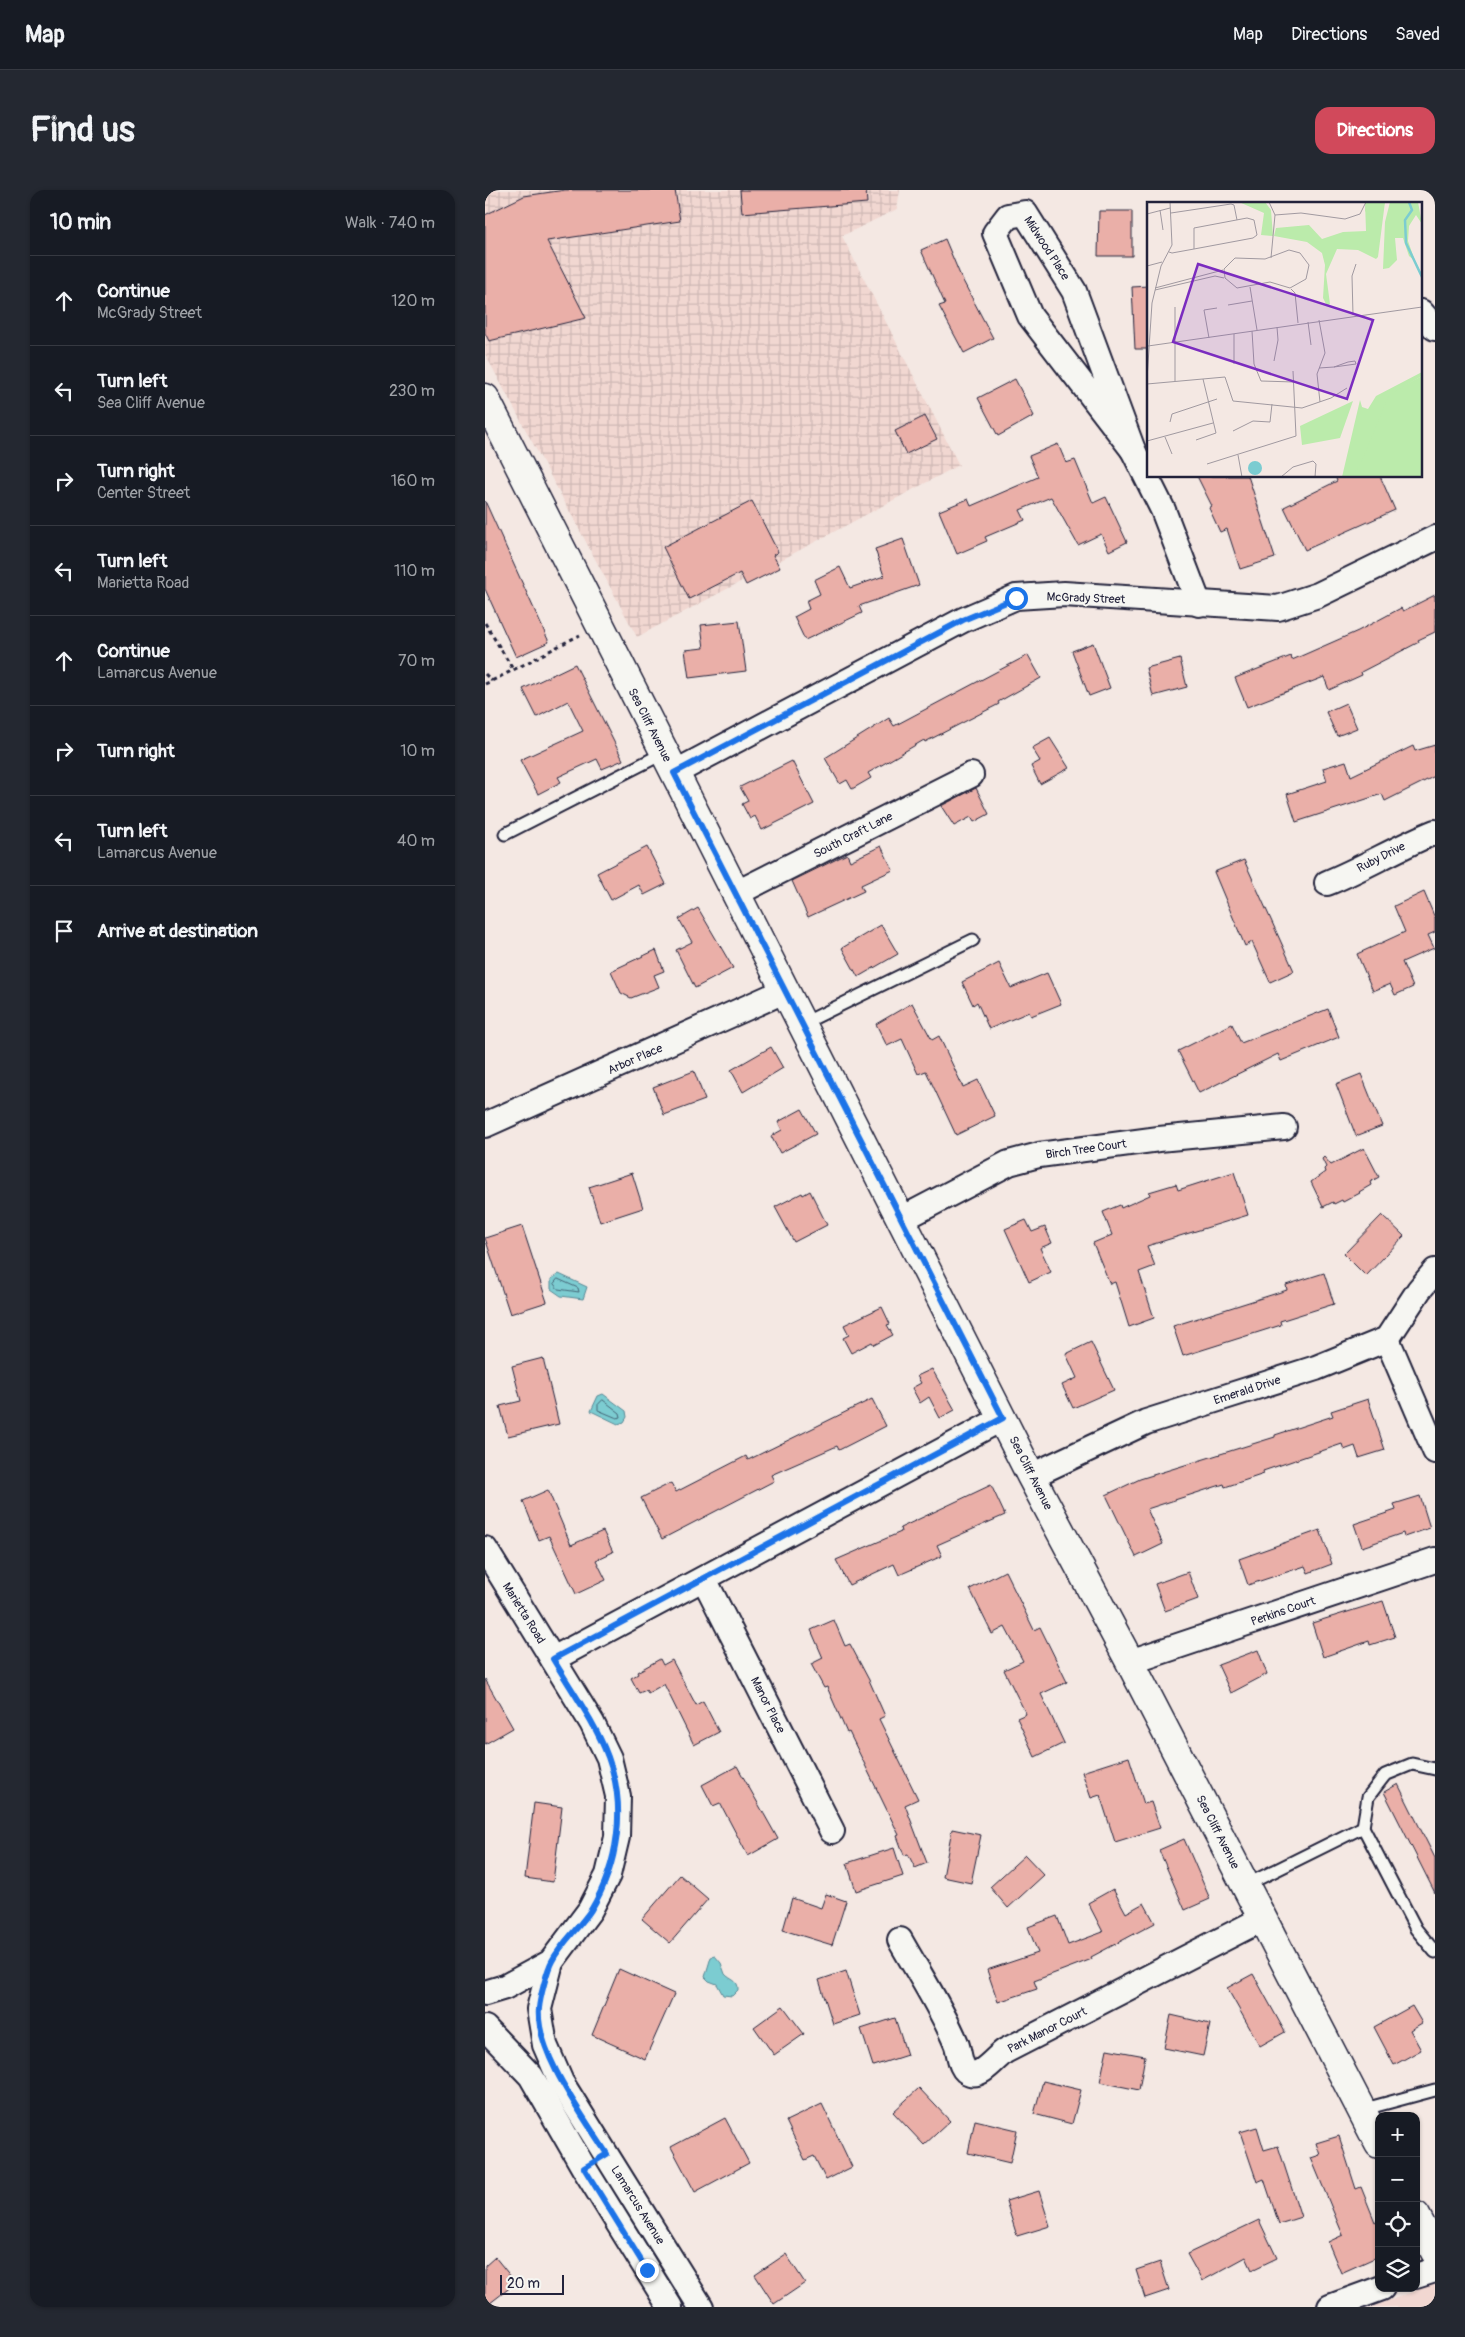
<!DOCTYPE html>
<meta charset="utf-8">
<style>
:root{--surface:#171b24;--page:#242831;--text:#f1f3f6;--muted:#9ea1a6;--line:#363941;--accent:#d1495b}
body{margin:0;font-family:Pangolin,sans-serif;background:var(--page);color:var(--text)}
.controls{position:absolute;right:15px;bottom:15px;display:grid;overflow:hidden;border-radius:10px;box-shadow:0 1px 4px #0004}
.controls button{width:45px;height:45px;display:grid;place-items:center;padding:0;border:0;border-bottom:1px solid var(--line);background:var(--surface);color:var(--text);font:25px sans-serif}
.scale{position:absolute;left:15px;bottom:12px;width:64px;box-sizing:border-box;padding-left:5px;border:2px solid #22223b;border-top:0;font-size:14px;line-height:18px;white-space:nowrap;color:#22223b;-webkit-text-stroke:4px #f6f6f2;paint-order:stroke}
.stop{position:absolute;width:15px;height:15px;margin:-11px;border:4px solid #1a73e8;border-radius:50%;background:#fff}
.stop.end{background:#1a73e8;border-color:#fff;box-shadow:0 1px 5px #0008}
.list{margin:0;padding:0;list-style:none}
h2{display:flex;justify-content:space-between;align-items:center;height:65px;margin:0;padding:0 20px;font-size:21px}
h2 small{font-size:16px;font-weight:400;color:var(--muted)}
.list li{display:grid;grid-template-columns:32px 1fr auto;gap:15px;align-items:center;box-sizing:border-box;height:90px;padding:0 20px;border-top:1px solid var(--line)}
.list b{display:block;font-size:19px;white-space:nowrap}
.list p{margin:0;font-size:16px;white-space:nowrap;color:var(--muted)}
.list em{font-size:16px;font-style:normal;color:var(--muted)}
.icon{flex:none;width:28px;height:28px;fill:none;stroke:currentColor;stroke-width:2;stroke-linecap:round;stroke-linejoin:round}
.map{position:relative;flex:none;width:950px;height:2117px;overflow:hidden;border-radius:15px}
header{display:flex;align-items:center;gap:30px;box-sizing:border-box;height:70px;padding:0 25px;background:var(--surface);border-bottom:1px solid var(--line)}
header strong{font-size:24px}
nav{display:flex;gap:28px;margin-inline-start:auto;font-size:18px}
.intro{display:flex;align-items:center;justify-content:space-between;box-sizing:border-box;height:120px;padding:0 30px}
h1{margin:0;font-size:35px}
.button{padding:12px 22px;border-radius:15px;background:var(--accent);color:#fff;font-size:18px;font-weight:700}
main{display:flex;gap:30px;padding:0 30px}
aside{flex:1;background:var(--surface);border-radius:15px;box-shadow:0 1px 4px #0004}
.map>svg:first-child{display:block}
.built{fill:#f1d7d1}
.industrial{fill:url(#industrial-grid)}
.water{fill:#7bccd1;stroke:#578895}
.lines{fill:none;stroke-linecap:round;stroke-linejoin:round}
.shore{stroke:#466677;stroke-width:1}
.building{fill:#eaafa8;stroke:#22223b}
.service-casing{stroke:#22223b;stroke-width:15}
.minor-casing{stroke:#22223b;stroke-width:28}
.tertiary-casing{stroke:#22223b;stroke-width:31}
.path{stroke:#22223b;stroke-width:3;stroke-dasharray:4 4;stroke-linecap:butt}
.service{stroke:#f6f6f2;stroke-width:11}
.minor{stroke:#f6f6f2;stroke-width:24}
.tertiary{stroke:#f6f6f2;stroke-width:28}
.route{stroke:#1a73e8;stroke-width:6}
.labels{text-anchor:middle;stroke-width:4;stroke-linejoin:round;paint-order:stroke}
.street-label{font-size:12px;fill:#22223b;stroke:#f6f6f2}
.inset-river{fill:none;stroke:#7bccd1;stroke-width:2.5}
.inset-road{fill:none;stroke:#a099a0;stroke-width:1}
.view{fill:#7b2cbf;fill-opacity:0.15;stroke:#7b2cbf;stroke-width:2.5}
.inset-edge{fill:none;stroke:#22223b;stroke-width:2.5}
</style>
<header>
<strong>Map</strong>
<nav><a>Map</a><a>Directions</a><a>Saved</a></nav>
</header>
<div class="intro"><h1>Find us</h1><a class="button">Directions</a></div>
<main>
<aside>
<h2>10 min<small>Walk · 740 m</small></h2>
<ul class="list">
<li><svg class="icon" aria-label="ahead" viewBox="0 0 24 24"><path d="M12 20V5M6 11l6-6 6 6"/></svg><div><b>Continue</b><p>McGrady Street</p></div><em>120 m</em></li>
<li><svg class="icon" aria-label="left" viewBox="0 0 24 24"><path d="M17 20v-9H6M10 6l-5 5 5 5"/></svg><div><b>Turn left</b><p>Sea Cliff Avenue</p></div><em>230 m</em></li>
<li><svg class="icon" aria-label="right" viewBox="0 0 24 24"><path d="M7 20v-9h11M14 6l5 5-5 5"/></svg><div><b>Turn right</b><p>Center Street</p></div><em>160 m</em></li>
<li><svg class="icon" aria-label="left" viewBox="0 0 24 24"><path d="M17 20v-9H6M10 6l-5 5 5 5"/></svg><div><b>Turn left</b><p>Marietta Road</p></div><em>110 m</em></li>
<li><svg class="icon" aria-label="ahead" viewBox="0 0 24 24"><path d="M12 20V5M6 11l6-6 6 6"/></svg><div><b>Continue</b><p>Lamarcus Avenue</p></div><em>70 m</em></li>
<li><svg class="icon" aria-label="right" viewBox="0 0 24 24"><path d="M7 20v-9h11M14 6l5 5-5 5"/></svg><div><b>Turn right</b></div><em>10 m</em></li>
<li><svg class="icon" aria-label="left" viewBox="0 0 24 24"><path d="M17 20v-9H6M10 6l-5 5 5 5"/></svg><div><b>Turn left</b><p>Lamarcus Avenue</p></div><em>40 m</em></li>
<li><svg class="icon" aria-label="arrive" viewBox="0 0 24 24"><path d="M6 21V4h12l-3 4 3 4H6"/></svg><div><b>Arrive at destination</b></div></li>
</ul>
</aside>
<div class="map">
<svg width="950" height="2117" viewBox="0 0 950 2117">
<defs>
<pattern id="industrial-grid" width="8" height="8" patternUnits="userSpaceOnUse" patternTransform="scale(1.25)"><rect width="8" height="8" fill="#f1d7d1"/><path d="M0 4h8M4 0v8" fill="none" stroke="#ceb8b4"/></pattern>
</defs>
<rect width="100%" height="100%" fill="#f4e8e3"/>
<filter id="ink" filterUnits="userSpaceOnUse"><feTurbulence type="fractalNoise" baseFrequency=".02" numOctaves="2"/><feDisplacementMap in="SourceGraphic" scale="10" xChannelSelector="R" yChannelSelector="G"/><feConvolveMatrix kernelMatrix="1 2 1 2 8 2 1 2 1" color-interpolation-filters="sRGB"/></filter>
<g filter="url(#ink)">
<path class="built" d="M950,2094V2117H887L946,2095Z"/>
<path class="industrial" d="M0,0H415L412,19L357,46L474,275L152,447L0,164Z"/>
<g class="water">
<path d="M74,1084L102,1097L98,1109L76,1106L66,1099V1089Z"/>
<path d="M118,1204L141,1221L142,1227L139,1232L133,1234L106,1221L113,1206Z"/>
<path d="M230,1766L236,1773L240,1784C245,1790 254,1790 253,1800L247,1806L238,1805L232,1794L224,1791L220,1787L226,1767Z"/>
</g>
<g class="lines">
<g class="shore">
<path d="M73,1089L93,1098L94,1102L73,1099L69,1094Z"/>
<path d="M118,1210L135,1223L136,1227L132,1228L113,1220V1215Z"/>
</g>
</g>
<g class="building">
<path d="M80,0H190L195,31L62,51L101,128L4,151L0,143V25L39,6Z"/>
<path d="M255,0H381L382,13L257,23Z"/>
<path d="M614,21H647V66H613Z"/>
<path d="M460,49L476,87L508,148L479,163L454,116L460,114L436,60Z"/>
<path d="M664,96V159H650L647,97Z"/>
<path d="M530,189L549,226L513,246L493,208Z"/>
<path d="M440,226L452,249L421,264L410,241Z"/>
<path d="M573,254L581,273L590,270L608,313L621,307L642,352L624,361L616,344L593,355L566,307L535,320L540,330L500,347L502,351L472,364L454,321L483,309L486,316L553,287L544,266Z"/>
<path d="M712,286H763L790,368L755,379L742,339L735,342L724,318L727,316Z"/>
<path d="M850,286H895L910,320L820,360L799,317L852,291Z"/>
<path d="M0,311L64,452L31,467L0,399Z"/>
<path d="M267,311L293,362L288,365L295,378L261,395L255,383L204,409L178,357Z"/>
<path d="M418,349L434,395L374,416L377,423L320,450L309,427L324,419L321,411L335,404L329,390L355,377L365,398L399,386L390,359Z"/>
<path d="M950,405V442L933,450L934,452L876,482L877,485L844,500L839,487L762,517L750,488L806,466L807,470L873,441L916,418L918,421Z"/>
<path d="M254,431L261,481L204,488L200,460L219,458L216,435Z"/>
<path d="M608,453L625,498L604,506L587,461Z"/>
<path d="M543,465L556,488L513,512L514,514L440,552L439,550L383,583L386,588L367,599L362,590L355,594L340,568L404,528L409,536Z"/>
<path d="M695,469L702,497L668,506L661,478Z"/>
<path d="M90,474L138,570L117,579L112,569L73,587L76,592L53,604L35,570L98,541L83,511L52,527L38,499Z"/>
<path d="M861,513L872,538L852,546L841,522Z"/>
<path d="M565,548L584,578L555,594L546,576L555,571L547,558Z"/>
<path d="M950,555V586L900,611L897,604L811,632L802,604L842,591L838,578L861,571L866,586L928,556L930,561Z"/>
<path d="M307,571L329,614L277,640L270,626L265,629L257,614L263,611L255,597Z"/>
<path d="M491,598L504,624L489,632L486,627L469,636L456,616Z"/>
<path d="M396,656L408,680L376,695L379,701L323,727L307,691L362,664L365,671Z"/>
<path d="M162,657L181,694L159,705L154,695L126,710L112,683Z"/>
<path d="M759,670L809,781L785,792L767,752L760,756L729,682Z"/>
<path d="M939,702L950,728V742L943,745L949,758L917,772L928,797L910,805L905,794L888,801L872,764L920,742L909,716Z"/>
<path d="M213,718L248,778L210,798L191,760L207,752L194,729Z"/>
<path d="M396,735L413,764L373,787L357,758Z"/>
<path d="M171,760L179,781L169,785L174,797L146,808L136,803L126,781Z"/>
<path d="M514,773L526,798L562,783L576,814L546,826L544,822L504,839L492,812L488,815L477,792Z"/>
<path d="M427,813L447,850L454,846L478,897L493,890L510,926L471,945L441,881L433,884L417,849L402,856L391,834Z"/>
<path d="M843,819L854,847L796,871L793,864L714,903L693,861L747,834L756,853Z"/>
<path d="M286,857L298,878L258,902L246,880Z"/>
<path d="M209,881L220,910L179,925L168,897Z"/>
<path d="M876,884L897,936L871,946L851,894Z"/>
<path d="M317,919L331,944L295,963L286,946L297,940L293,932Z"/>
<path d="M879,958L894,987L885,992L886,995L874,1002L875,1003L858,1012L857,1010L849,1014L848,1012L838,1017L826,992L840,982L839,979L841,977L837,969L839,967L846,975Z"/>
<path d="M749,982L763,1025L662,1056L670,1076L654,1082L669,1128L644,1137L630,1092L625,1094L608,1053L627,1045L618,1022L635,1015L636,1018L665,1005L664,1002L691,994L693,1000Z"/>
<path d="M147,983L158,1018L115,1032L104,997Z"/>
<path d="M325,1001L342,1035L309,1052L290,1017L317,1003L318,1005Z"/>
<path d="M897,1025L919,1046L881,1086L859,1064Z"/>
<path d="M541,1030L547,1042L560,1037L567,1053L555,1058L566,1082L544,1092L520,1039Z"/>
<path d="M37,1036L62,1112L25,1124L0,1048Z"/>
<path d="M839,1083L849,1114L795,1131L796,1135L698,1166L688,1136L802,1100L801,1095Z"/>
<path d="M397,1117L405,1134L402,1135L408,1145L389,1155L387,1152L366,1163L358,1148L364,1145L359,1135Z"/>
<path d="M606,1152L629,1200L588,1218L577,1195L592,1188L581,1164Z"/>
<path d="M58,1168L74,1234L23,1246L15,1216L36,1211L27,1176Z"/>
<path d="M447,1179L470,1220L455,1228L444,1207L435,1213L427,1198L436,1193L432,1186Z"/>
<path d="M387,1209L401,1236L354,1260L352,1256L286,1285L289,1291L177,1349L156,1308L186,1293L191,1302L261,1266L263,1270Z"/>
<path d="M883,1209L900,1260L874,1268L870,1256L859,1260L857,1254L778,1281L779,1284L740,1297L739,1294L662,1319L678,1354L651,1367L621,1305L655,1289L790,1247V1245L848,1226L846,1221Z"/>
<path d="M506,1295L520,1325L452,1355L457,1366L414,1385L409,1374L364,1395L351,1370L416,1342L415,1338Z"/>
<path d="M63,1300L86,1355L118,1341L128,1362L111,1370L121,1390L91,1404L64,1346L54,1350L38,1311Z"/>
<path d="M935,1306L945,1338L919,1347L918,1343L877,1357L869,1334L911,1320L909,1314Z"/>
<path d="M835,1340L847,1374L823,1383L820,1376L763,1395L754,1369Z"/>
<path d="M520,1381L549,1440L555,1437L582,1492L556,1504L579,1553L550,1567L532,1528L541,1524L519,1480L538,1471L520,1437L507,1444L485,1399Z"/>
<path d="M703,1382L713,1409L680,1421L670,1394Z"/>
<path d="M898,1411L910,1447L885,1455L884,1451L838,1467L827,1433Z"/>
<path d="M349,1430L360,1456L365,1454L384,1490L400,1526L394,1529L433,1609L420,1615L442,1673L430,1678L423,1664L419,1665L412,1646L414,1645L364,1542L362,1543L342,1497L339,1498L326,1474L338,1468L326,1440Z"/>
<path d="M773,1460L782,1484L746,1503L733,1475Z"/>
<path d="M175,1469L178,1475L187,1470L211,1515L218,1511L234,1542L209,1555L179,1494L163,1503L161,1500L154,1503L146,1488L153,1484L152,1482Z"/>
<path d="M0,1489L28,1538L0,1554Z"/>
<path d="M644,1567L659,1614L666,1612L675,1638L630,1652L615,1605L606,1608L597,1582Z"/>
<path d="M252,1576L293,1649L263,1666L235,1613L228,1616L217,1595Z"/>
<path d="M913,1594L950,1668V1703L899,1602Z"/>
<path d="M49,1613L77,1617L68,1692L40,1688Z"/>
<path d="M467,1639L496,1645L486,1693L458,1687Z"/>
<path d="M699,1649L725,1709L700,1720L674,1660Z"/>
<path d="M409,1658L418,1686L371,1701L362,1673Z"/>
<path d="M540,1665L559,1685L523,1718L505,1697Z"/>
<path d="M195,1685L223,1709L185,1753L157,1729Z"/>
<path d="M628,1699L641,1723L659,1713L670,1733L606,1767L607,1769L549,1791L552,1799L513,1812L502,1780L553,1763L543,1737L572,1726L583,1755L618,1742L603,1713Z"/>
<path d="M341,1704L361,1711L347,1755L298,1740L307,1708L336,1718Z"/>
<path d="M134,1779L189,1804L160,1869L107,1845Z"/>
<path d="M361,1781L375,1825L348,1834L334,1790Z"/>
<path d="M768,1784L800,1842L775,1856L742,1798Z"/>
<path d="M298,1816L319,1844L289,1865L269,1837Z"/>
<path d="M927,1816L937,1833L925,1840L936,1860L909,1875L889,1837Z"/>
<path d="M686,1825L725,1834L718,1866L679,1858Z"/>
<path d="M410,1828L422,1865L388,1876L376,1839Z"/>
<path d="M622,1859L660,1866L654,1900L615,1892Z"/>
<path d="M558,1891L596,1900L587,1934L549,1924Z"/>
<path d="M434,1898L465,1931L439,1955L408,1922Z"/>
<path d="M337,1914L367,1977L341,1990L329,1966L320,1970L301,1931Z"/>
<path d="M240,1928L264,1973L210,2002L186,1957Z"/>
<path d="M490,1930L532,1940L525,1973L483,1963Z"/>
<path d="M772,1937L779,1960L793,1956L816,2027L794,2034L779,1989L772,1992L755,1942Z"/>
<path d="M854,1946L871,1999L876,1997L890,2032L894,2030V2066L856,2083L843,2052L858,2045L826,1968L835,1965L831,1953Z"/>
<path d="M554,2001L565,2036L532,2046L521,2011Z"/>
<path d="M774,2030L792,2068L767,2080L761,2067L717,2091L702,2064Z"/>
<path d="M301,2064L320,2093L289,2114L270,2085Z"/>
<path d="M10,2067L31,2093L0,2117V2076Z"/>
<path d="M675,2072L684,2100L660,2108L651,2080Z"/>
</g>
<g class="lines">
<defs>
<g id="service">
<path d="M20,644L179,563"/>
<path d="M317,834L488,750"/>
<path d="M950,1579L927,1574L900,1585L883,1607L878,1637L931,1739L950,1762"/>
<path d="M761,1695L878,1637"/>
<path d="M876,1920L950,1900"/>
</g>
<g id="minor">
<path d="M540,23L589,101L648,260L545,126L510,43L523,26Z"/>
<path d="M936,122L950,138"/>
<path d="M648,260L678,320L714,414"/>
<path d="M189,583L478,430L531,407L579,404L793,418L833,405L950,348"/>
<path d="M842,693C879,678 913,657 950,642"/>
<path d="M250,704L486,585"/>
<path d="M0,935L299,801"/>
<path d="M417,1029L524,973L554,965L674,949L799,937"/>
<path d="M902,1149L950,1261"/>
<path d="M546,1286L661,1232L831,1178L902,1149L934,1100L950,1081"/>
<path d="M0,1359L107,1533L124,1568L133,1606L132,1647L123,1685L105,1720L66,1772L20,1797L0,1803"/>
<path d="M219,1389L347,1641"/>
<path d="M68,1469L518,1228"/>
<path d="M645,1472L950,1370"/>
<path d="M415,1750C434,1784 456,1817 471,1853C475,1862 474,1880 485,1883C497,1887 511,1867 520,1861L777,1729"/>
<path d="M66,1772L54,1819L60,1855L76,1892L216,2117"/>
<path d="M0,1838L46,1886L99,1978L185,2117"/>
<path d="M931,2086L950,2080"/>
<path d="M845,2117L897,2098"/>
</g>
<g id="tertiary">
<path d="M0,208L546,1286L645,1472L894,1954"/>
<path d="M931,2026L950,2062"/>
</g>
</defs>
<use href="#service" class="service-casing"/>
<use href="#minor" class="minor-casing"/>
<use href="#tertiary" class="tertiary-casing"/>
<g class="path">
<path d="M0,433L29,481"/>
<path d="M0,484L7,491"/>
<path d="M0,494C32,479 63,461 95,445"/>
</g>
<use href="#service" class="service"/>
<use href="#minor" class="minor"/>
<use href="#tertiary" class="tertiary"/>
</g>
</g>
<g class="lines" filter="url(#ink)">
<path class="route" d="M162,2080L99,1978L122,1964C99,1927 50,1862 54,1818C55,1808 62,1780 67,1771C77,1752 94,1738 106,1720C133,1675 142,1617 123,1567C110,1532 87,1501 68,1469L518,1228L189,583L478,430L531,408"/>
</g>
<g class="labels">
<g class="street-label">
<text transform="translate(562 58) rotate(57)" y="4">Midwood Place</text>
<text transform="translate(601 408) rotate(2)" y="4">McGrady Street</text>
<text transform="translate(165 535) rotate(63)" y="4">Sea Cliff Avenue</text>
<text transform="translate(368 645) rotate(-27)" y="4">South Craft Lane</text>
<text transform="translate(896 667) rotate(-27)" y="4">Ruby Drive</text>
<text transform="translate(150 869) rotate(-24)" y="4">Arbor Place</text>
<text transform="translate(601 959) rotate(-8)" y="4">Birch Tree Court</text>
<text transform="translate(762 1200) rotate(-18)" y="4">Emerald Drive</text>
<text transform="translate(546 1283) rotate(63)" y="4">Sea Cliff Avenue</text>
<text transform="translate(798 1421) rotate(-19)" y="4">Perkins Court</text>
<text transform="translate(39 1423) rotate(58)" y="4">Marietta Road</text>
<text transform="translate(283 1515) rotate(63)" y="4">Manor Place</text>
<text transform="translate(733 1642) rotate(63)" y="4">Sea Cliff Avenue</text>
<text transform="translate(562 1840) rotate(-27)" y="4">Park Manor Court</text>
<text transform="translate(153 2015) rotate(58)" y="4">Lamarcus Avenue</text>
</g>
</g>
<g transform="translate(662 12)">
<rect width="275" height="275" fill="#f4e8e3"/>
<path d="M275,174V275H202L241,192Z" fill="#bbebab"/>
<path d="M92,0H118L124,8L126,34L114,33L117,11ZM218,0H238L231,55L229,57L211,48L190,47L179,72L183,102L180,104L176,96L178,63L175,51L160,40L127,34L129,26L162,23L175,37L196,30L219,29ZM243,0H271L275,22L269,13L262,24L261,39L268,59L262,54L256,36H248L250,58L242,66L236,67L238,20ZM275,170V174L242,193L214,261L205,275H195L213,198L215,205L221,207L229,194ZM206,199L193,236L155,243L153,224Z" fill="#bbebab"/>
<path d="M219,0H238L232,21L218,9Z" fill="#bbebab"/>
<path d="M101 266a7 7 0 1 1 14 0a7 7 0 1 1-14 0Z" fill="#7bccd1"/>
<path class="inset-river" d="M262,0L265,8L258,18L259,41L275,75"/>
<path class="inset-road" d="M122,0L128,13L124,56M13,8L16,28M24,11L84,2L87,3L90,18M0,12L23,6M128,13L154,11L198,17L213,12L219,0M22,50L25,51L47,47L106,36L110,33L107,18L100,16L47,26V47M0,64L15,60M77,67L78,76L90,86L123,80L143,86L159,77L162,63M77,67L88,56L118,57L142,48L153,51L162,63M103,85L110,128M8,86L76,68M144,87L148,91L151,121M8,88L68,74L77,76M81,103L105,99M28,105V179M206,113L205,74L209,62M172,118L178,151L170,172L173,200M161,120L164,143M105,129L107,162L114,179L147,180M87,132V162M62,136L57,108L70,106M1,144L275,105M127,159L131,138L130,125M208,159L209,162L187,165L201,160ZM172,166L187,165M0,177L5,101L14,64L25,43L23,0M0,182L78,175L86,199L155,206L184,196L200,186M23,220L25,212L70,197M86,229L106,219L123,220L125,202M18,235L25,252M49,238L69,231L56,177M0,239L66,221M91,253L95,275M60,262L149,234L146,169M134,275L146,265L166,259L169,262L168,275"/>
<path class="view" d="M51,62L226,118L200,197L26,140Z"/>
<rect width="275" height="275" class="inset-edge"/>
</g>
</svg>
<div class="controls">
<button>+</button>
<button>−</button>
<button><svg class="icon" aria-label="locate" viewBox="0 0 24 24"><circle cx="12" cy="12" r="6"/><path d="M12 2v4M12 18v4M2 12h4M18 12h4"/></svg></button>
<button><svg class="icon" aria-label="layers" viewBox="0 0 24 24"><path d="M12 4l9 5-9 5-9-5zM3 14l9 5 9-5"/></svg></button>
</div>
<div class="scale">20 m</div>
<div class="stop" style="left:531px;top:408px"></div>
<div class="stop end" style="left:162px;top:2080px"></div>
</div>
</main>
